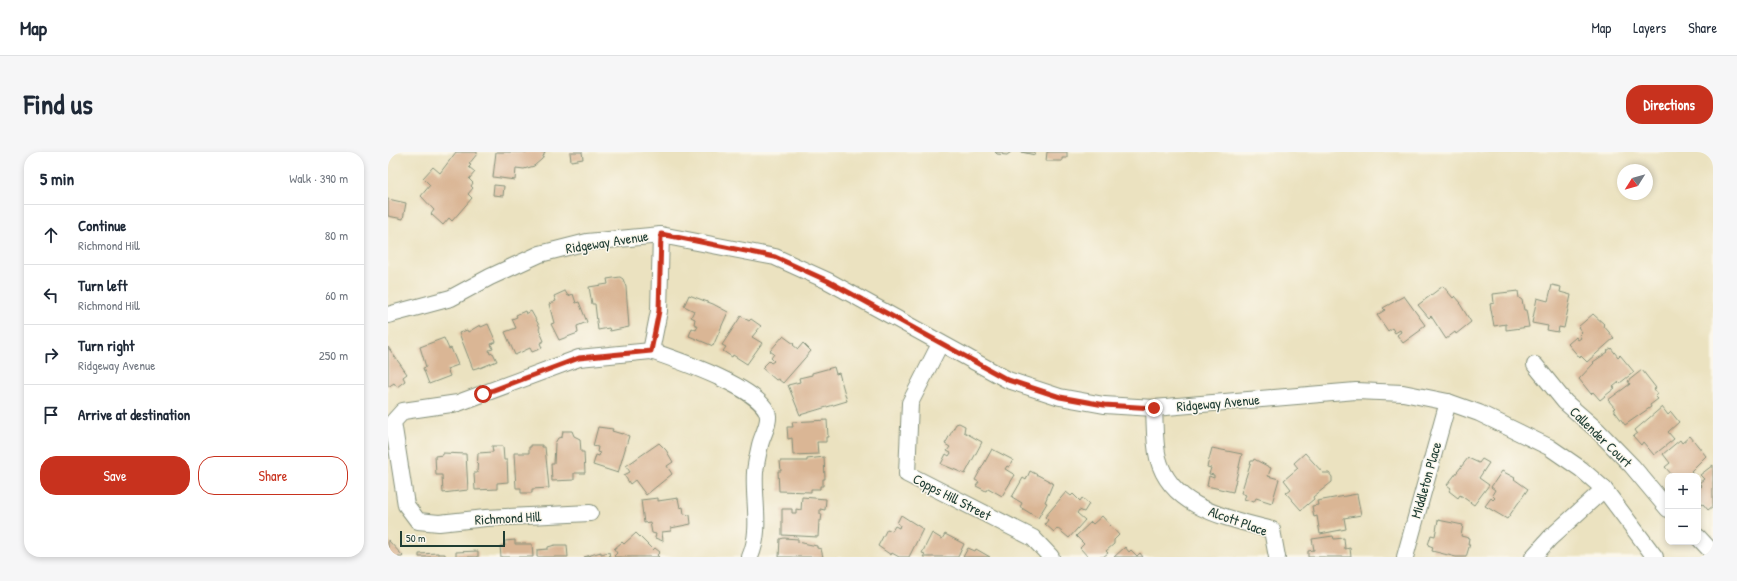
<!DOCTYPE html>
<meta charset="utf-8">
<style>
:root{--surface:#fff;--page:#f6f6f7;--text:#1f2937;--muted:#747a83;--line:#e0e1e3;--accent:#c8321e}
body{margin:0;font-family:"Patrick Hand",sans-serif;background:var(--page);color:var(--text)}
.controls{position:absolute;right:12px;bottom:12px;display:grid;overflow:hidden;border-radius:8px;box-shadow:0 2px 6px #0003}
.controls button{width:36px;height:36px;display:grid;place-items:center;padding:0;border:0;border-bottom:1px solid var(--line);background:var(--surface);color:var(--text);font:20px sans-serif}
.compass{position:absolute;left:1229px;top:12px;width:36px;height:36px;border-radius:50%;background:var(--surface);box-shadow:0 2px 6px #0003;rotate:233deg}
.scale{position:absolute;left:12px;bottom:10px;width:105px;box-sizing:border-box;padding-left:4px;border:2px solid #1f3d34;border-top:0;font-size:11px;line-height:14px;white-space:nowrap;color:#1f3d34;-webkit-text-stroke:3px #fbf7ec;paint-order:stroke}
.stop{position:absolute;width:12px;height:12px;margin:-9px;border:3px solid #c8321e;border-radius:50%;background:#fff}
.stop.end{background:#c8321e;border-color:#fff;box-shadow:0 1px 4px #0008}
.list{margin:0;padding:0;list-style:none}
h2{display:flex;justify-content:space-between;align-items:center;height:52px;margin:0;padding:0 16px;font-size:17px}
h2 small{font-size:13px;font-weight:400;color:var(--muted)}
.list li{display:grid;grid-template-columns:26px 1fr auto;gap:12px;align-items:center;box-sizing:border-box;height:60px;padding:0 16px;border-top:1px solid var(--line)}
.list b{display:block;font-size:15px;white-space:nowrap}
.list p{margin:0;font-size:13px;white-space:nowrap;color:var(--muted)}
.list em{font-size:13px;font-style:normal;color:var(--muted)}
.actions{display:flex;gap:8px;padding:12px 16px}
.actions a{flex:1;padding:9px 0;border:1px solid var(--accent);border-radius:16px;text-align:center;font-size:14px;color:var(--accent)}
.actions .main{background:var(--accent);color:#fff}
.icon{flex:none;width:22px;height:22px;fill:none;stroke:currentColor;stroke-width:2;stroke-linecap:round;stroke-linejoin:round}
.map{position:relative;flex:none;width:1325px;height:405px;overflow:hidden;border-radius:16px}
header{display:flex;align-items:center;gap:24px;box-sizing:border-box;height:56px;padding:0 20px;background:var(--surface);border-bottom:1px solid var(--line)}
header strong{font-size:19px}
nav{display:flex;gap:22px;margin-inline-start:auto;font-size:14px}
.intro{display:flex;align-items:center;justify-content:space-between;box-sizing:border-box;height:96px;padding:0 24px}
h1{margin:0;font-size:28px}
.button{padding:10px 18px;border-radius:16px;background:var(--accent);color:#fff;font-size:14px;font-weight:700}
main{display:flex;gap:24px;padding:0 24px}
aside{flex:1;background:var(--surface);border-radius:16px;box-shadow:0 2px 6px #0003}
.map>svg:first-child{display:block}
.building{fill:#dab695}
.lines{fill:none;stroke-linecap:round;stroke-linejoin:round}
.minor-casing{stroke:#85907a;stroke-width:18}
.minor{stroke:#fff;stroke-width:16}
.route{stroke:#c8321e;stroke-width:5}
.labels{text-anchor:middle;stroke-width:3;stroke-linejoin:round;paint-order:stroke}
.street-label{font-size:14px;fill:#1f3d34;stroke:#fbf7ec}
</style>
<header>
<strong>Map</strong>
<nav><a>Map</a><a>Layers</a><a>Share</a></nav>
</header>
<div class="intro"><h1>Find us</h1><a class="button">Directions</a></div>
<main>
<aside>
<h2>5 min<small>Walk · 390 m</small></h2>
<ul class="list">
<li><svg class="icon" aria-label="ahead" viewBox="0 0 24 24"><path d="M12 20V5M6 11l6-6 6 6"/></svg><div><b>Continue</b><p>Richmond Hill</p></div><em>80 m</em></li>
<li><svg class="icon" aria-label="left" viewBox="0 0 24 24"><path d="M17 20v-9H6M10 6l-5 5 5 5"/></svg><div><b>Turn left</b><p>Richmond Hill</p></div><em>60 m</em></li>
<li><svg class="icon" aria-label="right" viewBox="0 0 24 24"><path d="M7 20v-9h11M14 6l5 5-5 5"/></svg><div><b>Turn right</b><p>Ridgeway Avenue</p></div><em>250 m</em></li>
<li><svg class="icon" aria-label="arrive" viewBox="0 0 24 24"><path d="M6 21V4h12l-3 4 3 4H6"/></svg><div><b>Arrive at destination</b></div></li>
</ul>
<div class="actions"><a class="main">Save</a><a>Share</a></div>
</aside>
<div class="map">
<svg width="1325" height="405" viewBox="0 0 1325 405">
<rect width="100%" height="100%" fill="#fbf7ec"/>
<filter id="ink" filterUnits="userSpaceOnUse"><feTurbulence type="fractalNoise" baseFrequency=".025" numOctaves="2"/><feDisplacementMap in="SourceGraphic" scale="8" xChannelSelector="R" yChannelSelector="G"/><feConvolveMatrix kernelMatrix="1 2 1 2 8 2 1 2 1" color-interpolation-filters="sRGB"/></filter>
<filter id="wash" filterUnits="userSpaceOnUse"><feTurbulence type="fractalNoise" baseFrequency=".012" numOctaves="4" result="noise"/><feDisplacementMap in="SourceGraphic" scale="16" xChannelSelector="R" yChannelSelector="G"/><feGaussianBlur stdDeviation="0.9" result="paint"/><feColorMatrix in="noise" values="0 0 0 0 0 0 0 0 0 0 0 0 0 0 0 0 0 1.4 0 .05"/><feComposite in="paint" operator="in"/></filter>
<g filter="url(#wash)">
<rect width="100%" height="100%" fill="#ebe2c0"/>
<g id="blocks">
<g class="building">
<path d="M68,0H89V2L81,12L83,13L81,15L87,20L81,27L85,31L83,34L85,36L80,42L84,46L64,69L61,66L55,73L43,62L46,58L33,44L42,33L35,26L45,15L52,21Z"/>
<path d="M108,0H157L154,7L146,14L136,17L128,16L127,28L105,25Z"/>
<path d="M182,0H194L195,7L183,9Z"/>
<path d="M607,0H623L619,3L609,2Z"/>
<path d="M633,0H647V3Z"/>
<path d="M659,0H679V6H674V9H658Z"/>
<path d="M106,33L116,34L115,44L105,43Z"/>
<path d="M0,47L18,51L15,67L0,64Z"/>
<path d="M232,125L235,127L238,135L241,175L222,179L221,176L210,178L207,152H204L201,135L220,132L219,127Z"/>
<path d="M1164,133L1173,135L1172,140L1183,143L1176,176L1171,175L1170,180L1159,178L1160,174L1144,171L1149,146L1160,149Z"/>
<path d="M1055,134L1065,146L1067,144L1073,151L1072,152L1083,170L1068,182L1067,180L1058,187L1043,164L1041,166L1030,153Z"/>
<path d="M177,139L180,144L185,142L188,151L191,150L199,170L189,174L190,181L171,188L163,172L166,171L161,152L168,149L166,144Z"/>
<path d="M1130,139L1131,146L1134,148L1136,158H1138L1141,175L1118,178V172L1106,174L1102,152L1106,151L1105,142Z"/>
<path d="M301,143L325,152L340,160L325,194L301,184L304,176L308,178L310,174L306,172L307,167L303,165L306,159L296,154Z"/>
<path d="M1016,144L1037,173L1032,177L1033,178L1015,191L1009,183L1013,180L1012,178L1007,181L1004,176L1000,179L989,163L997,158L995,156Z"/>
<path d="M137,159L138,162L143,159L152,175L151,177L156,189L152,191L154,196L144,200L142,196L127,203L117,180L128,176L124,167L129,165L128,163Z"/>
<path d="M1205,162L1216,172L1215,173L1226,186L1199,210L1193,204L1192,206L1180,192L1188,185L1190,188L1193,186L1191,183L1194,180L1190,175Z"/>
<path d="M353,164L361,169L363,167L373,174L364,185L374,191L359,212L345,203L344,205L335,199L338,195L334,193Z"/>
<path d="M100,172L108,190L103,192L105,197L101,198L102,202L105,201L109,209L92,216V215L85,217L71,181L79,178L80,180L92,173L93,175Z"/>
<path d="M395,184L406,192L405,193L410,197L415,191L423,199L395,231L390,227L388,228L374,216L381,209L383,211L386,209L383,206L386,202L382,199Z"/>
<path d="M56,186L61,197L63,196L70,213L59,217L62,224L41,232L35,216L38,215L32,195Z"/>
<path d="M0,195L19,222L15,225L17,229L9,235L6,231L0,235Z"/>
<path d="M1223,196L1230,205L1232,203L1246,220L1232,231L1231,230L1225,235L1227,236L1212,248L1205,240L1203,242L1191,227L1206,211L1205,210L1220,200L1219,199Z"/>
<path d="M446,215L448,222L451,221L459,249L412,263L400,233L412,230L411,226L424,223V221Z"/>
<path d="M1254,218L1268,236L1266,237L1270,242L1267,244L1270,247L1262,253L1263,255L1237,273L1225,257L1227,256L1220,248L1242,232L1240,229Z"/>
<path d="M1274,255L1280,263L1283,260L1291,270L1280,280L1286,287L1266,303L1255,290L1253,293L1245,284L1249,281L1247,278Z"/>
<path d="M439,268L440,285H438V290H429L430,302L405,303L404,286L400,287L399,275H405L404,270Z"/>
<path d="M571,271L577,274L576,280L594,290L577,322L553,312L558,302L561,304L563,301L559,299L562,295L557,292L568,272Z"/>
<path d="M210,275L225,277L224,279L234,282V281L241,284L230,321L205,313L208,303L211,304L212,301L209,300L210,295L205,294Z"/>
<path d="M175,279H184L186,284L192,287L193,300H196L197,321H186V328L164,329L163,312H166L167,291L170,286L174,285Z"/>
<path d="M1302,284L1318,304L1303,319L1305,321L1302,324H1285L1277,315L1282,311L1275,302L1292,288L1294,291Z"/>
<path d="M271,291L278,298L285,310L279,314L284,322L258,343L247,328L242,332L236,323L242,320L238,314Z"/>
<path d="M143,293H154V295H157L161,336L144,337V341H133V336H128L126,301H141V295H143Z"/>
<path d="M104,294H115L116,308H119L120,330L109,331V337L87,338L86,321H89L90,301L105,300Z"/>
<path d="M824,296L854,302L845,340L819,334L821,324L826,326V323L821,322L823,316L819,315Z"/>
<path d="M604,297L625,308L621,315L619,314L617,317L627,323L614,344L600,336L598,339L588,334L591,330L587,328Z"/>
<path d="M55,301L78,302L80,338L55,341L54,323H48L47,304L55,303Z"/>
<path d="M917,301L935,321H941L944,325V330L925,345L926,347L913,358L898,341L903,337L896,328L910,316L906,311Z"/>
<path d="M436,305L437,327H435V334H432V337H423V340L391,339L390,319H393L392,309H419V307Z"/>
<path d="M1080,306L1091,311L1094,307L1101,311L1091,326L1101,333L1086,353L1072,343L1070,346L1061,339L1063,336L1059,333Z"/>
<path d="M866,307L883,316L880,324L891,327L884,351L868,346L866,350L856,347L858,343L853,341L863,309H865Z"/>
<path d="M1325,313V354L1320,358L1315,352L1313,353L1310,349V334L1312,336L1314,334L1311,331L1316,327L1312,323Z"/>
<path d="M642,319L665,331L657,350L659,351L650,366L632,355L634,351L624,345L635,326L638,328Z"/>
<path d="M1114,319L1127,326L1126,327L1140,337L1119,367L1097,354L1103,346L1105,348L1107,346L1104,343L1107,338L1103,335Z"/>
<path d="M678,340L683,344L685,342L692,349L694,346L701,352L696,360L691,358L689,361L697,368L681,386L669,376L666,380L657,372L660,368L657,365Z"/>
<path d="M969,342L973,363L956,366L958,377L932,382L929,364L926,365L924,354L930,353L929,349Z"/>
<path d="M414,345L438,347L437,358L432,357V362H434L433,369H431L430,385L394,383V357H404V361H408V357L413,358Z"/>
<path d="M270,346V349L290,346L292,356L295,355L296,362L302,363L303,372L283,376V379L274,380L275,389L267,386L268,382L264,381L262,370L256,371L253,348Z"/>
<path d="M513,363L535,377L521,405H511L504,401L503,403L490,394L499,377L504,379L507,374L511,376L512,373L509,371Z"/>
<path d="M714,364L731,383L726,388V392L718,399L720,401L715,405H700L692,396L696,392L688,384L703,370L705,372Z"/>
<path d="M1050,368L1075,373L1073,384L1081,386L1080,392H1082L1078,405H1068L1044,399L1045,395L1040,393L1043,383L1047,384Z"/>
<path d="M248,381L265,398L267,396L272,400L269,403L271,405H227L226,404L229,401L226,397L234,390L236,392Z"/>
<path d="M544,381L554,387L557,382L576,392L570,405H535L537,402L534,401Z"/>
<path d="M945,384L946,387L956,386L957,397L962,396L963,405H920V399L926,398L924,387Z"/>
<path d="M396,386L410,387V390L429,394V396L433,397L435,405H391L392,387Z"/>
<path d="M0,388L15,404L14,405H0Z"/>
<path d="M127,388V392H144L145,405H113L112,394H117V389Z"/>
<path d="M167,393H179L180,405H149V398L160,397V395Z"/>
<path d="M737,395L741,400L743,398L749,404L752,401L755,405H726Z"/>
<path d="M580,396L587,399L588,397L602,405H575Z"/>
<path d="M90,399V405H68V400Z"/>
<path d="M213,400V402L221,400L222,405H196Z"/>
<path d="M50,401V402H57V405H31V402Z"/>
</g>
</g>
</g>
<g filter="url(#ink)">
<use href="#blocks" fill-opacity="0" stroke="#85907a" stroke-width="1"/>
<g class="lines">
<defs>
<g id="minor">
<path d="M273,83L271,159L263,199C286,207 377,237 380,264C381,273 374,284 372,293C370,302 368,311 367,320C365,349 374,377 362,405"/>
<path d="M0,163L63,146L102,125L152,102L199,90L273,83L387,105L440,129L620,228L672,245L716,253L766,256L968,239L1015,241L1060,250L1091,261L1161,295L1193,317L1216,337L1267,405"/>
<path d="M552,192L522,251L519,322L645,386L663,405"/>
<path d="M1147,213L1177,250L1209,278L1244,314L1280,357"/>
<path d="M766,256C767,272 766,290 770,306C783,357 841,366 884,378L889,405"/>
<path d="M202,361L98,366L51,371L30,369L18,353L5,270L15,259L70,251L191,206L263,199"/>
<path d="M1310,385L1325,401"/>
<path d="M1017,405L1060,250"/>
<path d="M1145,405L1162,386L1216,337"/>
</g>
</defs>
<use href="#minor" class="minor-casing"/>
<use href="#minor" class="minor"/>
</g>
</g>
<g class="lines" filter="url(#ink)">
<path class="route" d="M95,242L191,206L263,199L271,159L273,82L387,105L440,129L620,228L672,245L716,253L766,256"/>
</g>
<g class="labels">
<g class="street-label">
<text transform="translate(219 90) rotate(-9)" y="5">Ridgeway Avenue</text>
<text transform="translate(830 251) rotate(-5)" y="5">Ridgeway Avenue</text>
<text transform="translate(1213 285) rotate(44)" y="5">Callender Court</text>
<text transform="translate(1038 328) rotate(-74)" y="5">Middleton Place</text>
<text transform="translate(564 345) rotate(27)" y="5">Copps Hill Street</text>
<text transform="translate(120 366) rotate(-3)" y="5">Richmond Hill</text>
<text transform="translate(850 369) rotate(20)" y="5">Alcott Place</text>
</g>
</g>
</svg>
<div class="controls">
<button>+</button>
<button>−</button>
</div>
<svg class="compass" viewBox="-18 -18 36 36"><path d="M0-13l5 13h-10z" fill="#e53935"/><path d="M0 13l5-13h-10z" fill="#747a83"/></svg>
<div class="scale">50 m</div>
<div class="stop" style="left:95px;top:242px"></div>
<div class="stop end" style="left:766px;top:256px"></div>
</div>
</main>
